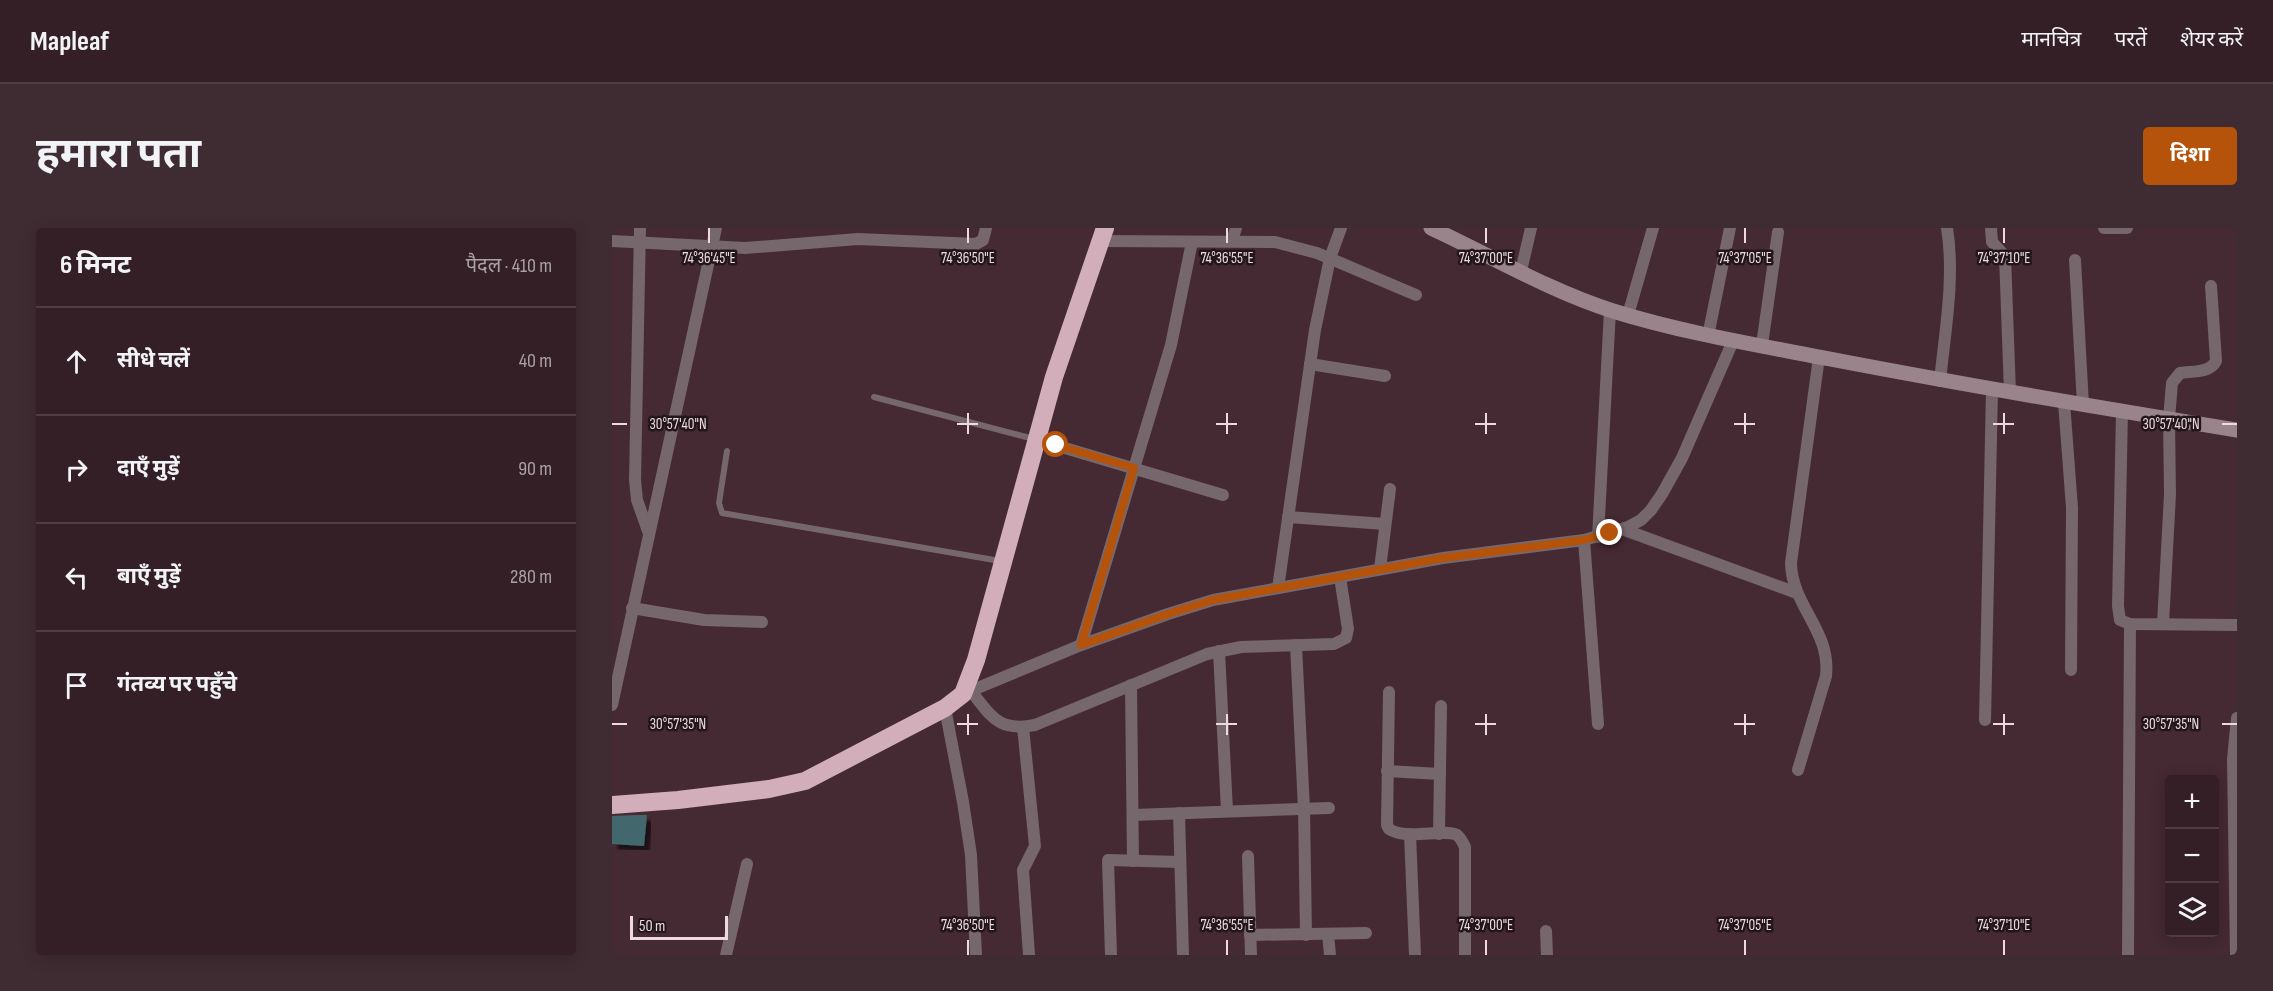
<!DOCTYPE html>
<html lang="hi">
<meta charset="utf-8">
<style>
:root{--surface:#341f26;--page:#3f2c32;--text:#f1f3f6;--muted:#a9a2a7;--line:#4e3d43;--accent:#b45309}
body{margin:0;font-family:"Sofia Sans Condensed","Noto Sans Devanagari",sans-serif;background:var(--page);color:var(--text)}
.controls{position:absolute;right:18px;bottom:18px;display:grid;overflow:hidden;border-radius:6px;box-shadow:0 3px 15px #0003}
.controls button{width:54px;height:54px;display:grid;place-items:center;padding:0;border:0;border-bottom:2px solid var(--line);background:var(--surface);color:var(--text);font:30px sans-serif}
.scale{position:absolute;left:18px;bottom:15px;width:98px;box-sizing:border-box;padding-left:6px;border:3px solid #ecdadf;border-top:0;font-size:16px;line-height:21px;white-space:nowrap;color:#ecdadf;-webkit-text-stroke:4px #23161b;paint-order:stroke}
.stop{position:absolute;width:18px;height:18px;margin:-14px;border:4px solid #b45309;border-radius:50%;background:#fff}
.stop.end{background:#b45309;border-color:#fff;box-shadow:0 2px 6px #0008}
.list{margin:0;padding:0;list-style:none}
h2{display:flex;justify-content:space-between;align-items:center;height:78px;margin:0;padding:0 24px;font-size:26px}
h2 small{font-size:20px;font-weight:400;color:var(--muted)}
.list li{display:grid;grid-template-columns:39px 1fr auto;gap:18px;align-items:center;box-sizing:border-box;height:108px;padding:0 24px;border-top:2px solid var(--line)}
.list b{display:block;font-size:22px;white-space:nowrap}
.list em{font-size:20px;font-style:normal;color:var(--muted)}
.icon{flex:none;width:33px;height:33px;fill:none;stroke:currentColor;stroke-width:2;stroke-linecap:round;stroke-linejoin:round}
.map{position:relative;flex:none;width:1625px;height:727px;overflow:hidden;border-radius:6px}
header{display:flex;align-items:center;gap:36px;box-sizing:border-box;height:84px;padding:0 30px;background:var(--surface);border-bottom:2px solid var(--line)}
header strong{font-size:28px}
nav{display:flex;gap:33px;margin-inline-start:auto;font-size:21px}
.intro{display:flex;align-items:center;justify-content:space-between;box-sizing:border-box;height:144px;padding:0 36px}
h1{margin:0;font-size:42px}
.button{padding:15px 27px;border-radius:6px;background:var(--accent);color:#fff;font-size:21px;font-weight:700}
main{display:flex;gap:36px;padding:0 36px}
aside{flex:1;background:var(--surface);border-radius:6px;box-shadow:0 3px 15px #0003}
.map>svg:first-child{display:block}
.building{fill:#42676d;filter:url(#shadow)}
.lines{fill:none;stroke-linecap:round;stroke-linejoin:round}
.lane{stroke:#75676c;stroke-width:6}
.street{stroke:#75676c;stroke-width:12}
.secondary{stroke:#9a848b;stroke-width:15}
.highway{stroke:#d1aeb9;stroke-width:18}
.route{stroke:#b45309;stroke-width:8}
.ticks{fill:none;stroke:#ecdadf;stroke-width:2}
.ticks-label{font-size:15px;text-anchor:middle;fill:#ecdadf;stroke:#23161b;stroke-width:5;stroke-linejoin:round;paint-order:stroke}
</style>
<header>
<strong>Mapleaf</strong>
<nav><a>मानचित्र</a><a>परतें</a><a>शेयर करें</a></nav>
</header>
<div class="intro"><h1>हमारा पता</h1><a class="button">दिशा</a></div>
<main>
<aside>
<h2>6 मिनट<small>पैदल · 410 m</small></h2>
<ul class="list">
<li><svg class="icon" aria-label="ahead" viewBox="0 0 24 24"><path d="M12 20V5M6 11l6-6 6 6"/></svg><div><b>सीधे चलें</b></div><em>40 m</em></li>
<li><svg class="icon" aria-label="right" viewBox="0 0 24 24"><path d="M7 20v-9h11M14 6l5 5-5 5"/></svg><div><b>दाएँ मुड़ें</b></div><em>90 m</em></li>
<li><svg class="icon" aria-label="left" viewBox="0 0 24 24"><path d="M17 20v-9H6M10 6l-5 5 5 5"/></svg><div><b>बाएँ मुड़ें</b></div><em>280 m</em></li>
<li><svg class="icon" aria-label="arrive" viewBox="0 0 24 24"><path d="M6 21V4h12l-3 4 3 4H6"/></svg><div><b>गंतव्य पर पहुँचे</b></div></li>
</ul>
</aside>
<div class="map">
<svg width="1625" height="727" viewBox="0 0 1625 727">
<defs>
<filter id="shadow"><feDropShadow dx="5.5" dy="5.5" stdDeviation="1.5" flood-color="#0009"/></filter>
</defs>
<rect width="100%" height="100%" fill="#452933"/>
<path class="building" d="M23,587H35L32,618L0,616V588Z"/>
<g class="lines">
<g class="lane">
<path d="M262,169L422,211"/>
<path d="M115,223L107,275L110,285L388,333"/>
</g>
<g class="street">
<path d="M28,0L23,252L25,272L36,303"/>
<path d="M1379,0L1380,14L1393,28L1398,165"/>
<path d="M1492,0H1515"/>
<path d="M0,13L133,20L246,11L364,16L371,12L374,0"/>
<path d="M488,13L663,14L705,25L804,67"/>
<path d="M620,13L624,0"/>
<path d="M1463,32L1471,177"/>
<path d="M909,43L919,0"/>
<path d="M1016,87L1041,0"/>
<path d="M1096,108L1118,0"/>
<path d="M1150,117L1166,4"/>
<path d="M698,136L773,148"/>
<path d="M1328,153C1333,103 1343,50 1335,0"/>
<path d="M1452,174L1460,280L1459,442"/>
<path d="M1510,184L1506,378L1508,392L1518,396L1625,397"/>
<path d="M426,212L611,267"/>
<path d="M676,289L773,296"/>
<path d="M1010,301L1185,365"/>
<path d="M986,309L998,82"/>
<path d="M972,312L986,496"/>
<path d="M768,341L778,261"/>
<path d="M666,360L703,102L718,30L729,0"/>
<path d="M20,380L92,392L150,394"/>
<path d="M1551,396L1558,266L1557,191L1560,155L1568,145C1581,143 1598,145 1604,133L1599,58"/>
<path d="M469,417L559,117L580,14"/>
<path d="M684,417L692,581L694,707"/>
<path d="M607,423L615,583"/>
<path d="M519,457L521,633"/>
<path d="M359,463C380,489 386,504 423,497L595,426L629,419L722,416L734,410L736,401L728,349"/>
<path d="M777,464L775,597L777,601C796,613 830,600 845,607C849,610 851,615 853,619V727"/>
<path d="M351,466L469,417L556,386L601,372L831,330L972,312L1016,299L1029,292L1039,282L1050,266L1070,230L1121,113"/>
<path d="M0,477L104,0"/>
<path d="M333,480L351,574L359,627L364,727"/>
<path d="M1373,492L1380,162"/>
<path d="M411,499L423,618L411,642L417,727"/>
<path d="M1186,542L1214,448C1219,402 1180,379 1179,335L1207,129"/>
<path d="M775,543L828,546"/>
<path d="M567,585L571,727"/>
<path d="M521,587L717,580"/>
<path d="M798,606L803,727"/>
<path d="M827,606L829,478"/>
<path d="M636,628L639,727"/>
<path d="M934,703L935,727"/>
<path d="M716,706L718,727"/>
<path d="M638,707L754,705"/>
<path d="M114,727L135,636"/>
<path d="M499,727L496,632L568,634"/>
<path d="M1516,727L1518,396"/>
<path d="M1624,727L1621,531L1625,490"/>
</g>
<path class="secondary" d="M819,0C879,28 938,63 1001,83C1072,105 1145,117 1218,131C1353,157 1489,180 1625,202"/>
<path class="highway" d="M0,577L66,572L157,561L193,553L333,480L351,466L364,432L442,149L493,0"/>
</g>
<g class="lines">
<path class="route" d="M444,217L522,240L469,417L556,386L601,372L831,330L972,312L998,305"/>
</g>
<path class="ticks" d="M97,0V15M356,0V15M615,0V15M874,0V15M1133,0V15M1392,0V15M356,185V206M615,185V206M874,185V206M1133,185V206M1392,185V206M0,196H15M345,196H366M604,196H625M863,196H884M1122,196H1143M1381,196H1402M1610,196H1625M356,486V507M615,486V507M874,486V507M1133,486V507M1392,486V507M0,496H15M345,496H366M604,496H625M863,496H884M1122,496H1143M1381,496H1402M1610,496H1625M356,712V727M615,712V727M874,712V727M1133,712V727M1392,712V727"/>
<g class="ticks-label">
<text x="97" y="35">74°36'45"E</text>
<text x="356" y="35">74°36'50"E</text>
<text x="615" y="35">74°36'55"E</text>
<text x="874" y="35">74°37'00"E</text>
<text x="1133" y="35">74°37'05"E</text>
<text x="1392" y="35">74°37'10"E</text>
<text x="66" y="201">30°57'40"N</text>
<text x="1559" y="201">30°57'40"N</text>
<text x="66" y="501">30°57'35"N</text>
<text x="1559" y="501">30°57'35"N</text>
<text x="356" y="702">74°36'50"E</text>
<text x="615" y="702">74°36'55"E</text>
<text x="874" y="702">74°37'00"E</text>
<text x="1133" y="702">74°37'05"E</text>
<text x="1392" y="702">74°37'10"E</text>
</g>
</svg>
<div class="controls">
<button>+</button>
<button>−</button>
<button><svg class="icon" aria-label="layers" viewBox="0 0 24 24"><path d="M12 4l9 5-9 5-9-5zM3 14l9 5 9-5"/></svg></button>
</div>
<div class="scale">50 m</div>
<div class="stop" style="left:444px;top:217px"></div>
<div class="stop end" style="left:998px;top:305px"></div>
</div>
</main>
